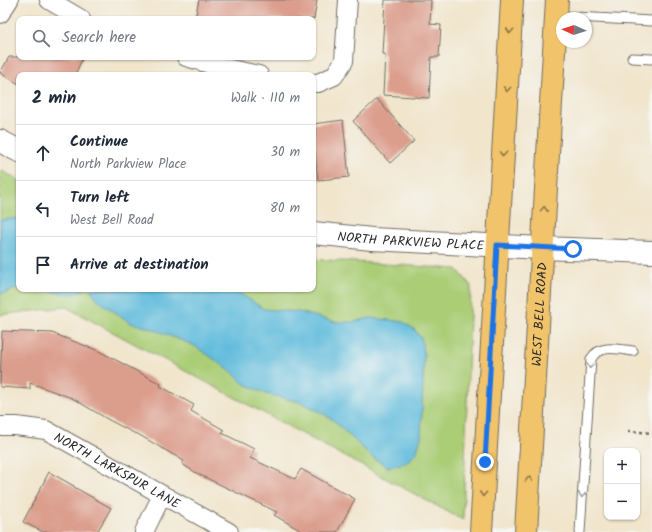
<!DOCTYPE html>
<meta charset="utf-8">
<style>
:root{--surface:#fff;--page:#f2f2f3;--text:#1f2937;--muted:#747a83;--line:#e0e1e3}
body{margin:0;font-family:Kalam,sans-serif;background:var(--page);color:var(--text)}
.controls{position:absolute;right:12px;bottom:12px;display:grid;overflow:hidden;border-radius:8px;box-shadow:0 1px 3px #0004}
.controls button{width:36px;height:36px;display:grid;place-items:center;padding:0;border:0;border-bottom:1px solid var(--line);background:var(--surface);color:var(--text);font:20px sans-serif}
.compass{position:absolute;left:556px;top:12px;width:36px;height:36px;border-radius:50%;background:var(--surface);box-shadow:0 1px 3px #0004;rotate:273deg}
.stop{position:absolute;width:12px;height:12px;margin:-9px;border:3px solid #1a73e8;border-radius:50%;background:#fff}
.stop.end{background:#1a73e8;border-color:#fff;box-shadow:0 1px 4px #0008}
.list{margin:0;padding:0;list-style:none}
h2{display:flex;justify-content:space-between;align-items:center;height:52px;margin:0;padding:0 16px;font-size:17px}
h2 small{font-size:13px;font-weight:400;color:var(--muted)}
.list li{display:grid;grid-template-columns:26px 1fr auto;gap:12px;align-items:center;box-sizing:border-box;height:56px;padding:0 16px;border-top:1px solid var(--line)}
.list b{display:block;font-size:15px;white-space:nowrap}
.list p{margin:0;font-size:13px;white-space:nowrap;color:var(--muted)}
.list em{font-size:13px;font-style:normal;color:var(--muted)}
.icon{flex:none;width:22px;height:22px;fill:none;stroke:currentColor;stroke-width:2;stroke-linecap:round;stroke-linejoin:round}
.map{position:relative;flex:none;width:652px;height:532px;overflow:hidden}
.search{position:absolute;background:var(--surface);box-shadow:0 1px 3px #0004;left:16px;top:16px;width:300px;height:44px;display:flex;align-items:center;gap:10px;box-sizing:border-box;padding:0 14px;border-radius:8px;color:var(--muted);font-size:15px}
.panel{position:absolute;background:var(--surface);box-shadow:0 1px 3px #0004;left:16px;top:72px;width:300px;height:220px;border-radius:8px}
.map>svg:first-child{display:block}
.green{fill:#aacd76;stroke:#6a7c50}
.water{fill:#5ebbdc;stroke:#447384}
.building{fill:#db9d8c}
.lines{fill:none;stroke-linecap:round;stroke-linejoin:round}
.service-casing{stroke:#706c63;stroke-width:11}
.minor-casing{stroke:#706c63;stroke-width:20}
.tertiary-casing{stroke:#706c63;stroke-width:24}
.primary-casing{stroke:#706c63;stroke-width:24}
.path{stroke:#706c63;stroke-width:2.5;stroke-dasharray:3 3;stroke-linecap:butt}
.service{stroke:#fff;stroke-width:9}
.minor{stroke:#fff;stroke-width:18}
.tertiary{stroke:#fff;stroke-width:22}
.primary{stroke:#f1c36a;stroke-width:22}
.oneway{stroke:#8e774a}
.oneway2{stroke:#a0a0a0}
.route{stroke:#1a73e8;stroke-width:5}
.labels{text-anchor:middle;stroke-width:4;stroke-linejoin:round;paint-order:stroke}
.street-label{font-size:13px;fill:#2b2b2b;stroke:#f6f6f2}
</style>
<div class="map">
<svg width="652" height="532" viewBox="0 0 652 532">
<rect width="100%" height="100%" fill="#f6f6f2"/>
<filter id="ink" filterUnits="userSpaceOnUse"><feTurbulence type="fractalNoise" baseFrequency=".025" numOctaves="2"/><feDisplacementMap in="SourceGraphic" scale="8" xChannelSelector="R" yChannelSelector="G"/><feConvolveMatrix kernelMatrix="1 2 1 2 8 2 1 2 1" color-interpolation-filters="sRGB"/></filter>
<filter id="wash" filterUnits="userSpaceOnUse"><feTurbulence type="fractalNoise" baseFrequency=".012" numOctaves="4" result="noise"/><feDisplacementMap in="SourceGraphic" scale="16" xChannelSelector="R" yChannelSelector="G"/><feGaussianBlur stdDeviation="0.9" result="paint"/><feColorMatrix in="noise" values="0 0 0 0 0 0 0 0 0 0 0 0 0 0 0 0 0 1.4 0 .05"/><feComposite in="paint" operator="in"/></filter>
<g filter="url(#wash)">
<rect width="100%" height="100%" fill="#f1e5cc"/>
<path class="green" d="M0,170L19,180V289H313V259L457,269L471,286L463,520L66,307L0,315Z"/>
<g class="water">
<path d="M19,218V288L5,293L0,294V220Z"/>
<path d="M44,289H85C73,298 58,293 44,289Z"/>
<path d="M90,289H233L264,309L299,312L336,322H353L370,318L390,320L403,322L414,329L421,338L424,354L421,438L416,454L405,463L388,467L372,457L333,420L319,411L300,402L266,394L243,383L230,370L193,345L150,328L131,323L99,301Z"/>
</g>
<g id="blocks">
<g class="building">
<path d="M199,0H317L314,19H195Z"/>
<path d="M385,0H431L430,24L441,25L439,57H431L429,98L383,95L385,54H382Z"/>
<path d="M9,57H83L75,75H19V84L0,73Z"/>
<path d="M377,99L414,141L390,163L353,121Z"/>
<path d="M343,120L349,177L318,180L313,136V124Z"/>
<path d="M2,331L52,333L99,351L161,384L160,386L194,405L191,411L224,430L222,433L254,449L250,458L295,479L301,469L355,499L337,532H303L274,515L277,512L198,474L182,464L184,461L136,433V434L109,420L72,398L30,383V389L0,387Z"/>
<path d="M49,472L74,486V487L111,508L97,532H43L23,522Z"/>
</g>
</g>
</g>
<g filter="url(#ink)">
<use href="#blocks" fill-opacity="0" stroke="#706c63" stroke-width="1"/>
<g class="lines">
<defs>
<g id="service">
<path d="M556,16L652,21"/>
<path d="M632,58L652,59"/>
<path d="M580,532L591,359C599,344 618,349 633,351"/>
</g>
<g id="minor">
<path d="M49,0L81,19"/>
<path d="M0,14L9,0"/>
<path d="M186,57L216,66L259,75"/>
<path d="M313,83H318L334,76L344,61L348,0"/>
<path id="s1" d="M0,426H16L46,430L229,532"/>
<path d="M144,532L162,495"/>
</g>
<g id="tertiary">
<path d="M0,141L19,151"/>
<path id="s2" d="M313,233L372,239L542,248L652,252"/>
</g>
<g id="primary">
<path d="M481,532L512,0"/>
<path id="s3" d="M526,532L557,0"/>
</g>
</defs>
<use href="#service" class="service-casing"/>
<use href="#minor" class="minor-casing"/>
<use href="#tertiary" class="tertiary-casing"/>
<use href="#primary" class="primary-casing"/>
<path class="path" d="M628,431L652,433"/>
<use href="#service" class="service"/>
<use href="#minor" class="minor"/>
<use href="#tertiary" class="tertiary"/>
<use href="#primary" class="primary"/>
</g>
<defs><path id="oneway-chevron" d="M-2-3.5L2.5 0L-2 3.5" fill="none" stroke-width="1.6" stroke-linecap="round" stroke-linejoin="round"/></defs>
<g class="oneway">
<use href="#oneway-chevron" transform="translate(510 31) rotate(93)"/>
<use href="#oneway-chevron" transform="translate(507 89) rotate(94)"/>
<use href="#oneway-chevron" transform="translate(503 154) rotate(93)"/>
<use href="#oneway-chevron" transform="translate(544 209) rotate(-87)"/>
<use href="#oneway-chevron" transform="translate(529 479) rotate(-87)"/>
<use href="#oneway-chevron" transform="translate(483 494) rotate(93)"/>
</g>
<g class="oneway2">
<use href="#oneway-chevron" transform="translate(590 366) rotate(97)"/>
<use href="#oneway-chevron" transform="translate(582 495) rotate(94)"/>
</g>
</g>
<g class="lines" filter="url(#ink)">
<path class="route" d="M485,462L497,245L573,249"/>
</g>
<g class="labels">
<g class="street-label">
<text dy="5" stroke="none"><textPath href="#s2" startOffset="98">NORTH PARKVIEW PLACE</textPath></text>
<text dy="5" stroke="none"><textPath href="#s3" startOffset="218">WEST BELL ROAD</textPath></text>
<text dy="5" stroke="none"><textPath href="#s1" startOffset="128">NORTH LARKSPUR LANE</textPath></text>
</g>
</g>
</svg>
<div class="controls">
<button>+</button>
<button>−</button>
</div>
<svg class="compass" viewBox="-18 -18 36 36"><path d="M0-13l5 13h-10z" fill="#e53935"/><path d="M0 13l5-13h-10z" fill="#747a83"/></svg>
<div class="stop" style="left:573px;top:249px"></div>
<div class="stop end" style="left:485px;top:462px"></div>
<div class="search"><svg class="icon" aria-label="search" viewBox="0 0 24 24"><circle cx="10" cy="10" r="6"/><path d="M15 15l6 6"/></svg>Search here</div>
<section class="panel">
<h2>2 min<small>Walk · 110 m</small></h2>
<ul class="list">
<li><svg class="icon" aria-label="ahead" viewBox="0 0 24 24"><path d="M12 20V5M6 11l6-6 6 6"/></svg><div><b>Continue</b><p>North Parkview Place</p></div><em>30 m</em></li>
<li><svg class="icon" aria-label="left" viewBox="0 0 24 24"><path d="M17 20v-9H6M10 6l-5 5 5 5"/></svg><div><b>Turn left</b><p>West Bell Road</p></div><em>80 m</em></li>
<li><svg class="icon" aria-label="arrive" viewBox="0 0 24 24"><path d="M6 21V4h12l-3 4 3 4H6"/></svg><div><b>Arrive at destination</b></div></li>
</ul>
</section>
</div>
